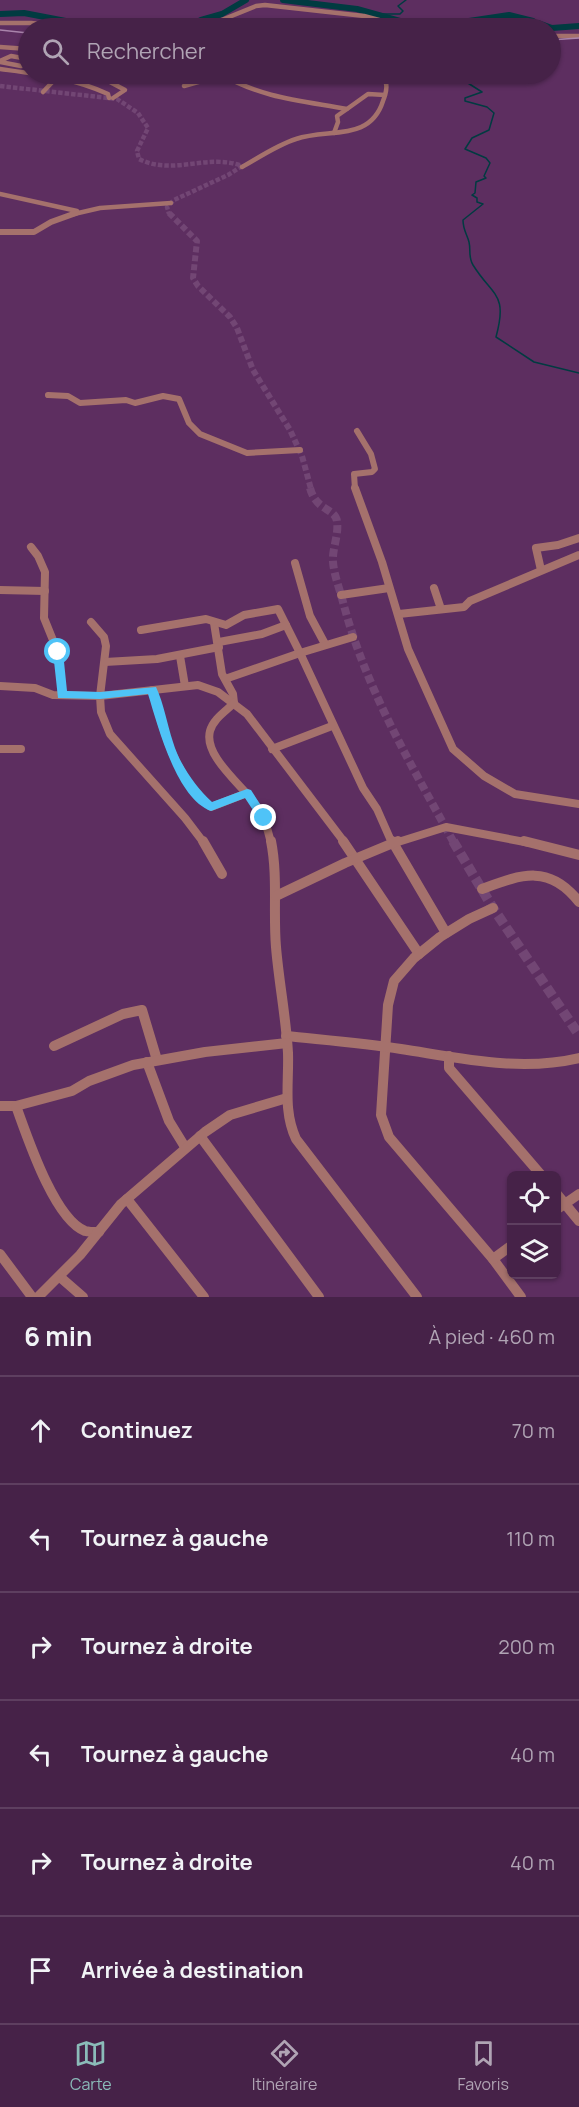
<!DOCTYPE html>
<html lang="fr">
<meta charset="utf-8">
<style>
:root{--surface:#462248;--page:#4d2a4f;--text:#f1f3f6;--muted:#b0a4b4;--line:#5e3f60;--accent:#8bbbb9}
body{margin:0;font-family:Manrope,sans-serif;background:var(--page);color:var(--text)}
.controls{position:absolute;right:18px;bottom:18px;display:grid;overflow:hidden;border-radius:9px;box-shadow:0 2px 4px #0004}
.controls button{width:54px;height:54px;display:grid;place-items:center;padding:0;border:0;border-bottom:2px solid var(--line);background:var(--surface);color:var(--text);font:30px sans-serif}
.stop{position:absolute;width:18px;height:18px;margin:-14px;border:4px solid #4fc3f7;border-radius:50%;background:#fff}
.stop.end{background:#4fc3f7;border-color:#fff;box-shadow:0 2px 6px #0008}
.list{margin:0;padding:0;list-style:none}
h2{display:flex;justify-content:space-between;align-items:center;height:78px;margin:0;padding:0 24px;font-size:26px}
h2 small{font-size:20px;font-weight:400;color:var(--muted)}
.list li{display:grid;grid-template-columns:39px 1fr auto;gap:18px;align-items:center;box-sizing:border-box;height:108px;padding:0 24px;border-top:2px solid var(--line)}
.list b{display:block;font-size:22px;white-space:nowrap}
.list em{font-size:20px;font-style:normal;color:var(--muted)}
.icon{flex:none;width:33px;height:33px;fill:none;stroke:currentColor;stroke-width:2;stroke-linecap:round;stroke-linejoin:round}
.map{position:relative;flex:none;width:579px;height:1297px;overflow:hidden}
.search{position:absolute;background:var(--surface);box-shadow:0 2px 4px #0004;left:18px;right:18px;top:18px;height:66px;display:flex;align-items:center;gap:15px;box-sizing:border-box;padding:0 21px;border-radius:33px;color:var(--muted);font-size:22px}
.sheet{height:726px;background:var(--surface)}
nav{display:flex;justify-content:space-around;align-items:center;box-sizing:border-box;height:84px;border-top:2px solid var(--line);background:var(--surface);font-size:16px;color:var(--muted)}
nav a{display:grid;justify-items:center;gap:3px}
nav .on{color:var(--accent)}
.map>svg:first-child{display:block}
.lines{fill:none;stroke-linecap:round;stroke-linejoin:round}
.stream{stroke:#013b41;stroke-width:1.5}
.river{stroke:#013b41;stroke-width:6}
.minor-tunnel-far3{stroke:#724674;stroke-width:4.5;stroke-dasharray:4.5 2;stroke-linecap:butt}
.minor-tunnel-far2{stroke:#724674;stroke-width:6;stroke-dasharray:6 3;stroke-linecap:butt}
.minor-tunnel-far1{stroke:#724674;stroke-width:8;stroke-dasharray:8 4;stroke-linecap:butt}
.minor-tunnel{stroke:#724674;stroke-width:10;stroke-dasharray:10 4.5;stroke-linecap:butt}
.minor-far3{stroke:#a5716c;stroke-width:4.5}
.minor-far2{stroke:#a5716c;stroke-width:6}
.minor-far1{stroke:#a5716c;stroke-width:8}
.minor{stroke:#a5716c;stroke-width:10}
.rail{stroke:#a984ab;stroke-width:1.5}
.route{fill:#4fc3f7}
</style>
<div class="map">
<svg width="579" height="1297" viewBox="0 0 579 1297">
<rect width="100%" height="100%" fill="#5d2e60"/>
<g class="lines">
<g class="stream">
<path d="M380,14H400L403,11L398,6L406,0"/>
<path d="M458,74L460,78L482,92L465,98V101L487,107L494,113L489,130L472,138L465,149L486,158L490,163L484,176L486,178L476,182L475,193L472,195L477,198V202L483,204L463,220C463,230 467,234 469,242C471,250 468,257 473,265C493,297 508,293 496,337L534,362L579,373"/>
</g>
<g class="river">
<path d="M283,0L357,9L425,28"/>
<path d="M0,14L24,13L102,28"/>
<path d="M538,23L552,28L579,26"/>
<path d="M186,28L201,20L222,14L246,0"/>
<path d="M444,28L469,21L509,15L533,21"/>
</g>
<path class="minor-tunnel-far3" d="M0,86L117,99L138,113L148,128L137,151L139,159C173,176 208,153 242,166L228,175L174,200L167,207L169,214"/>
<path class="minor-tunnel-far2" d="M169,213L197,241L193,278L198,286L230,317L237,328L253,370L290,430L302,456L311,489"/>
<path class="minor-tunnel-far1" d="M310,488C316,511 335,508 337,521C339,535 332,549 333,562C334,575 340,590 343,602C366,690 411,764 454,843"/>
<path class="minor-tunnel" d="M453,841L493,908L579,1035"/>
<g class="minor-far3">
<path d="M0,23H31L79,28"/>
<path d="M202,28L256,6L265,5L364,16L409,28"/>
<path d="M485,28H497"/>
<path d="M550,36H579"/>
<path d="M0,47L28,49"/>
<path d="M23,48L28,38"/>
<path d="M0,61L11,56L28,59"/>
<path d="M0,62L21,66"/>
<path d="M0,69C37,74 74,78 108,94L109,98"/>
<path d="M95,74L125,90L113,98"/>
<path d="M184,86L223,75C261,98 304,101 347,109L368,94L385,95"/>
<path d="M43,92L58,76"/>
<path d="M334,133L338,122L337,116L347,109"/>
<path d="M242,167C260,157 277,145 296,139C329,128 370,142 383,101C387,91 388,83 383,74"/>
<path d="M0,194L77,211"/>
<path d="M74,214L100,208L171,203"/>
</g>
<g class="minor-far2">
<path d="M0,232H34L51,222L76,213"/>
<path d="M48,395L68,396L80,403L126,400L135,403L163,396L179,399L189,423L200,434L247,453L300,450"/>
<path d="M355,489L354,474L372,472L375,469L371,454L357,431"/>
</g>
<g class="minor-far1">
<path d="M355,488L382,562L408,649L453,749L484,776L515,794L579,804"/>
<path d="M31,547L38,556L45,572L44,618L59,655L62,695"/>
<path d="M295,563L310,616L325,644"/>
<path d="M541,570L536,548L558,545L579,538"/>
<path d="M434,588L441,609"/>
<path d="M0,590L45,591"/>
<path d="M341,595L389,588"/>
<path d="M399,614L464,607L470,601L579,555"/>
<path d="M91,622L104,637L106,646L100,696L101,712L110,734L185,818L204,843"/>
<path d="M214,623L222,674L233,694L234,703"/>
<path d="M141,630L206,619L226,625L244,615L278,609L300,653L225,679"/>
<path d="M353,637L300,653L363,788L377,809L392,843"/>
<path d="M219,642L262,634L286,625"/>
<path d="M180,656L185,686"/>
<path d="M105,662L157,659L219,647"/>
<path d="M0,686L35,688L53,695L100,696L198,685L218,692L247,714L345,843"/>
<path d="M152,690C164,734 175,777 211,807L247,793"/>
<path d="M234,703C226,711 213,719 210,731C203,757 245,787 258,808C265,818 268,831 271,843"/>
<path d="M0,749H21"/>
<path d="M272,749L332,726"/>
<path d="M395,843L446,827L530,843"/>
</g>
<g class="minor">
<path d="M203,841L222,874"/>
<path d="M271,841C278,876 273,912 276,947C279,983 286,1017 288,1053C289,1083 283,1111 296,1139L417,1297"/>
<path d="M343,841L419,954"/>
<path d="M392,841L446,933"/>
<path d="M524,841L579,855"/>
<path d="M482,889C520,875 549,863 579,902"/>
<path d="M276,896L345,863L398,841"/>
<path d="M493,908L469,919L440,937L414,958L394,981L388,1005L381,1115L389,1137L493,1259L521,1297"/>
<path d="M286,1036C324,1040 363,1043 401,1049C460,1058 520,1072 579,1058"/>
<path d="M54,1046L123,1014L142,1010L157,1060"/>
<path d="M449,1056V1068L542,1176"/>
<path d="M147,1062L169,1121L185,1147"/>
<path d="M0,1106H16L72,1091L89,1081L133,1065L205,1052L287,1043"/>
<path d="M16,1106C27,1136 54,1219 85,1231C89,1232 95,1232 99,1232"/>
<path d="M200,1136L319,1297"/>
<path d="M556,1193L579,1221"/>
<path d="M127,1199L204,1297"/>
<path d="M556,1210L579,1194"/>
<path d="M0,1254L32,1297"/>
<path d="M493,1259L512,1245"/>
<path d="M60,1277L83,1297"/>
<path d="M38,1297L80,1255L121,1204L205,1132L230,1115L287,1098"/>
</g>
<g class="rail">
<path d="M285,28H313"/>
<path d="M0,30L28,33"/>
<path d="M550,40L579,38"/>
</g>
</g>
<path class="route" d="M58,649L63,652L67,691L100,692L156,687C164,704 167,724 173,742C180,765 195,786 212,802L247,789L251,790L267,815V821H260L245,798L211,811C176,798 158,726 148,694L100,699L58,698L53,652Z"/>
</svg>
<div class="controls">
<button><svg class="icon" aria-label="locate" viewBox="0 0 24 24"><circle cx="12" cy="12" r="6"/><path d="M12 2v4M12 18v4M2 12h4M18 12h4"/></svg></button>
<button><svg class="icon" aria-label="layers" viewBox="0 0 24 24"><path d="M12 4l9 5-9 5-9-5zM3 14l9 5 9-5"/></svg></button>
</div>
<div class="stop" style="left:58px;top:652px"></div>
<div class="stop end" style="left:264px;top:818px"></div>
<div class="search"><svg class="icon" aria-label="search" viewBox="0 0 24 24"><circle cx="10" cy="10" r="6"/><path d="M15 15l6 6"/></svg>Rechercher</div>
</div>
<section class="sheet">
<h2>6 min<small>À pied · 460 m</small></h2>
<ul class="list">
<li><svg class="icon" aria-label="ahead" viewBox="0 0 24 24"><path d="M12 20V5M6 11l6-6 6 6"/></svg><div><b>Continuez</b></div><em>70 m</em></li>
<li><svg class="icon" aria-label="left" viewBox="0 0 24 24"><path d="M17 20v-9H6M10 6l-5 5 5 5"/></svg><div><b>Tournez à gauche</b></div><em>110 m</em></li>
<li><svg class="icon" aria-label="right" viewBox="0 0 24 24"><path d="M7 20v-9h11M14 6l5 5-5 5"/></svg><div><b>Tournez à droite</b></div><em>200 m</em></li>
<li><svg class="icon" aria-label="left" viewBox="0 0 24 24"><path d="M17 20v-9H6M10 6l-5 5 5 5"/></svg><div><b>Tournez à gauche</b></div><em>40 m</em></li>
<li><svg class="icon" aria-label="right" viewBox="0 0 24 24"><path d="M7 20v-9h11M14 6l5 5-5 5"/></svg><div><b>Tournez à droite</b></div><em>40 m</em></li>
<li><svg class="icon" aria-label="arrive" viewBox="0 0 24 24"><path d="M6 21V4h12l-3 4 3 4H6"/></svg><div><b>Arrivée à destination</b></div></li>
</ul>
</section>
<nav>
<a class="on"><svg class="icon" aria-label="map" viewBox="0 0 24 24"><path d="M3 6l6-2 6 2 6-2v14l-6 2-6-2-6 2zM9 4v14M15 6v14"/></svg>Carte</a>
<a><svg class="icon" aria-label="directions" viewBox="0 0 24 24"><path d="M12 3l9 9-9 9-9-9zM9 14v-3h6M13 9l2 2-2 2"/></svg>Itinéraire</a>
<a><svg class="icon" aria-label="saved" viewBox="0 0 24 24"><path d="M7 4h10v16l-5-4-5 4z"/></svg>Favoris</a>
</nav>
